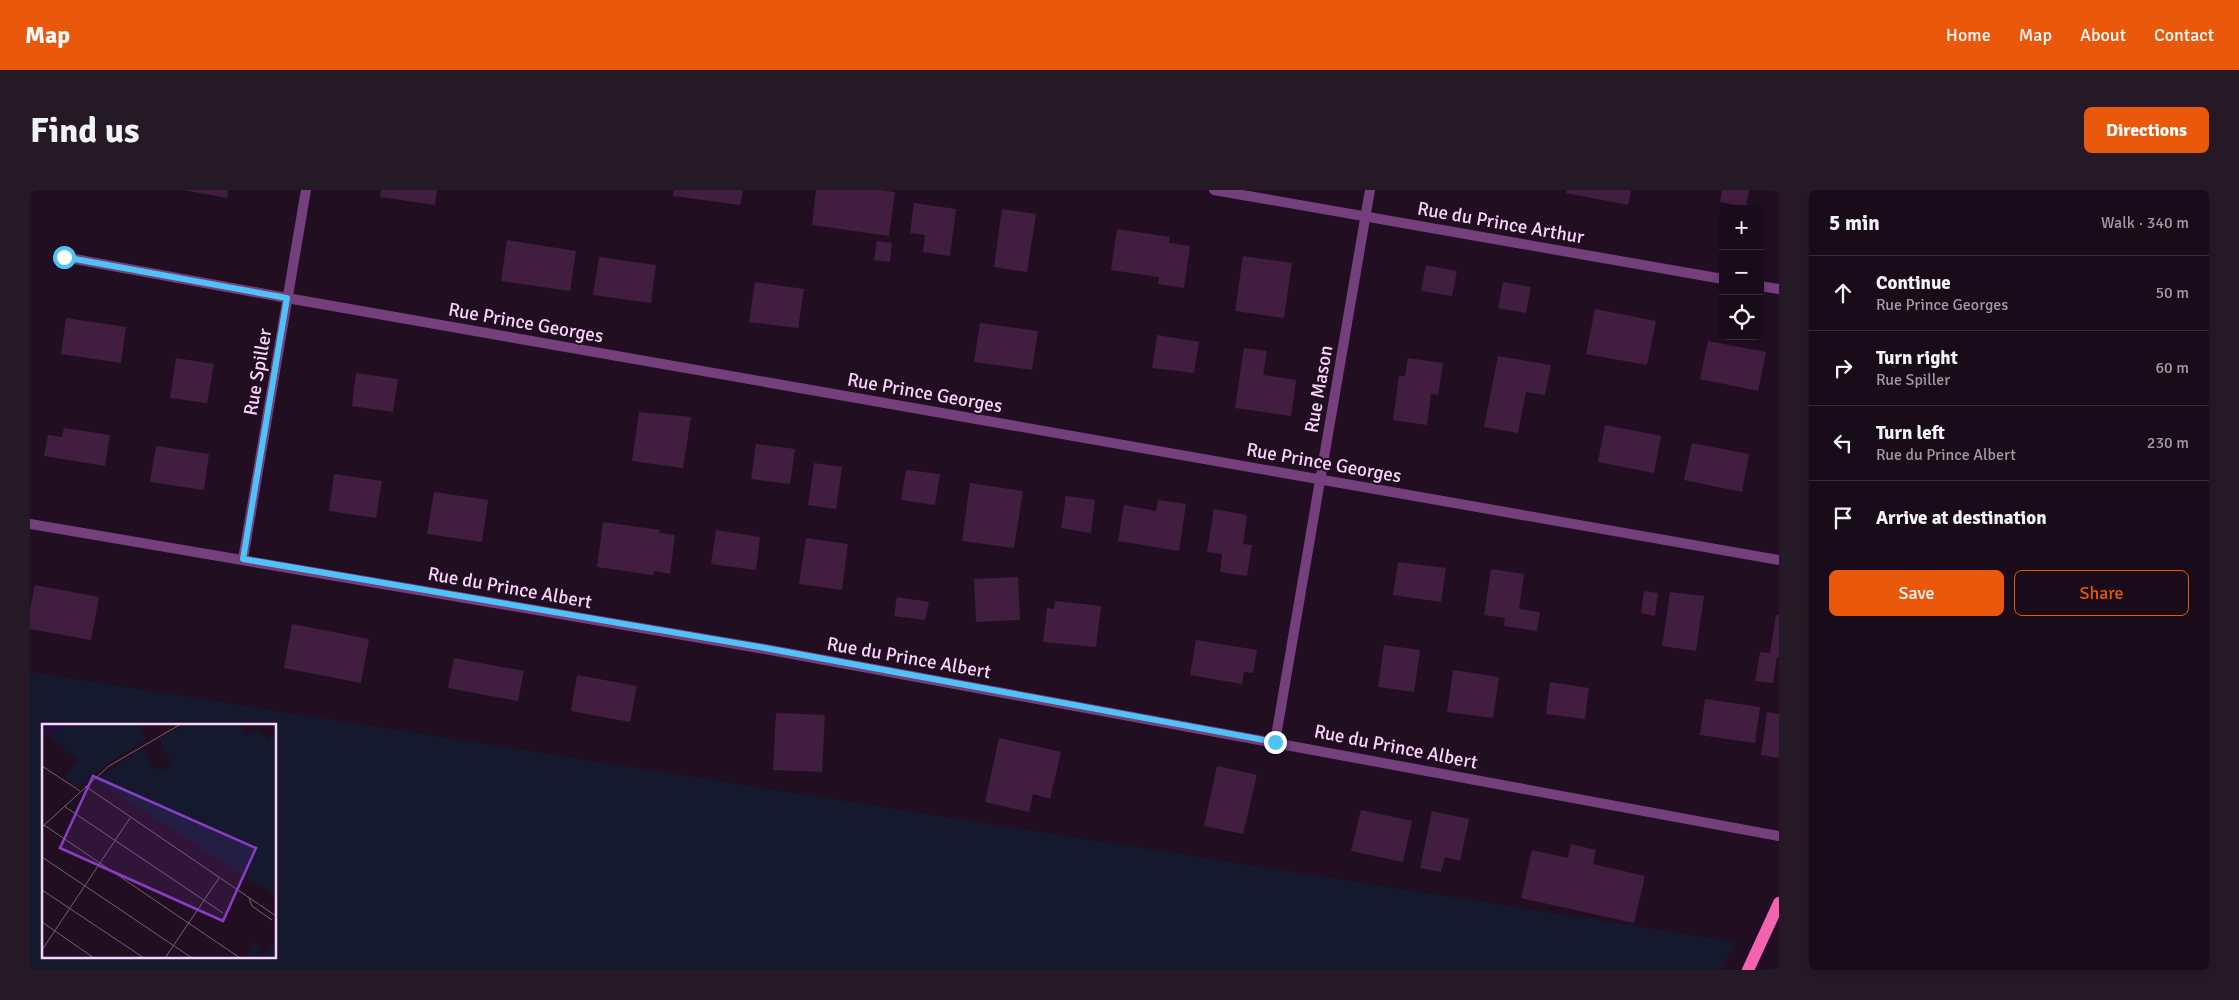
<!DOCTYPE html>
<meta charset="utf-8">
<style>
:root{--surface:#190b19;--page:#261926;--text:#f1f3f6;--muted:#9f9ba2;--line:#372b38;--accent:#ea580c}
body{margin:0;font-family:Signika,sans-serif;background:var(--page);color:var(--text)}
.controls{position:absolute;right:15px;top:15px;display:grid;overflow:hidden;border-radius:8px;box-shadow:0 2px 8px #0003}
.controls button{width:45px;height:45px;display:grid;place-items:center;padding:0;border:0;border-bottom:1px solid var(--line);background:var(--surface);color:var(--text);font:25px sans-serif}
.stop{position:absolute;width:15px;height:15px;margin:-11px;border:4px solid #4fc3f7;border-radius:50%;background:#fff}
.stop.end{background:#4fc3f7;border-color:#fff;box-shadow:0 1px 5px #0008}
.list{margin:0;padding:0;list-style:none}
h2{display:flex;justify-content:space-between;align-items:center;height:65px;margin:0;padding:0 20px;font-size:21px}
h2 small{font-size:16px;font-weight:400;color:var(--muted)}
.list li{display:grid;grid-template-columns:32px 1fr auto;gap:15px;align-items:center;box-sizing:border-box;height:75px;padding:0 20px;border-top:1px solid var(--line)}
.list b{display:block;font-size:19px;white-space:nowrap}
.list p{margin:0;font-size:16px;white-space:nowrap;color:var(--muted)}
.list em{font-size:16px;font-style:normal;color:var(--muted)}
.actions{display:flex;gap:10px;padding:15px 20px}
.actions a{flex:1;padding:11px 0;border:1px solid var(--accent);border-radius:8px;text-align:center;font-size:18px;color:var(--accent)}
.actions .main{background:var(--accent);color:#fff}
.icon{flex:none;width:28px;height:28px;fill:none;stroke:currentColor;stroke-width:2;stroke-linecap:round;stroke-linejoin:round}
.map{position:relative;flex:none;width:1749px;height:780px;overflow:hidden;border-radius:8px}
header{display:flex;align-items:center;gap:30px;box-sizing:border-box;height:70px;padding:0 25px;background:var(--accent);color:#fff}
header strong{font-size:24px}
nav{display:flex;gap:28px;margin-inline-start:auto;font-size:18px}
.intro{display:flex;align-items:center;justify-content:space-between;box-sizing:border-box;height:120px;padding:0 30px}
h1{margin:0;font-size:35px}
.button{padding:12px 22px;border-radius:8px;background:var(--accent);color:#fff;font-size:18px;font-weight:700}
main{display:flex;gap:30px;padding:0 30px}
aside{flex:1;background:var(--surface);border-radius:8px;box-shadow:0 2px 8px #0003}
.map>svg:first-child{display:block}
.green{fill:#15192e;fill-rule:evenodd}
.building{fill:#411d3f}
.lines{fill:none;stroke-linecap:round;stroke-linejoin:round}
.street{stroke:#753e7c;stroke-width:10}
.primary{stroke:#f363b0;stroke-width:12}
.route{stroke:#4fc3f7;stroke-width:6}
.labels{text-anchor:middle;stroke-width:4.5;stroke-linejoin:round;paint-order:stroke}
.street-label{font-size:19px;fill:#fad3fb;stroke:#210f21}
.inset-road{fill:none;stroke:#785d78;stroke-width:1}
.view{fill:#883dc5;fill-opacity:0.15;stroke:#883dc5;stroke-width:2.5}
.inset-edge{fill:none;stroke:#fad3fb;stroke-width:2.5}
</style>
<header>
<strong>Map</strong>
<nav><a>Home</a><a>Map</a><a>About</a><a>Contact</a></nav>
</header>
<div class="intro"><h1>Find us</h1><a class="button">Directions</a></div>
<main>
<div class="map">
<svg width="1749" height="780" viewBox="0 0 1749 780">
<rect width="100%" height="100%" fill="#210f21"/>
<path class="green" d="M0,482L1705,752L1691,780H0ZM14,535H245V766H14Z"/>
<g class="building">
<path d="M153,0H198L197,8Z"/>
<path d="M351,0H407L405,15L350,7Z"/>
<path d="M644,0H713L710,15L643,6Z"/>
<path d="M786,0H849L865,2L859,46L782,35Z"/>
<path d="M1537,0H1601L1598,15L1536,3Z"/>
<path d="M1692,0H1719L1716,17L1690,12Z"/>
<path d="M884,13L926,19L920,66L893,62L895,45L880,43Z"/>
<path d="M972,19L1006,24L997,82L964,77Z"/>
<path d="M1087,39L1140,47L1139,53L1160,56L1154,98L1128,94L1129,87L1081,80Z"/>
<path d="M477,50L546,61L540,101L471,91Z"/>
<path d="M847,51L862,53L860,72L844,70Z"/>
<path d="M1213,66L1262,73L1254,128L1205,121Z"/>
<path d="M569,67L626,75L621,113L563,105Z"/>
<path d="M1396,75L1427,81L1422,106L1391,101Z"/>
<path d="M725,92L774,99L768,138L719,132Z"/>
<path d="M1473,92L1501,97L1496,123L1468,118Z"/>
<path d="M1565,119L1626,131L1617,175L1556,164Z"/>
<path d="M36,128L96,137L91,173L31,164Z"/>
<path d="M950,133L1008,141L1002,180L944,172Z"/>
<path d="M1127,145L1169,152L1164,183L1122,178Z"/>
<path d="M1678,151L1736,162L1728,201L1670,189Z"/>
<path d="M1214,158L1237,161L1233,185L1266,190L1261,226L1205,218Z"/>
<path d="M1468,166L1521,175L1515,205L1496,202L1488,243L1454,237Z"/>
<path d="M146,168L184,174L177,213L140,208Z"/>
<path d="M1378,168L1413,173L1408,205L1401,204L1397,235L1363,230L1369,186H1375Z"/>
<path d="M326,183L368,189L363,222L322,216Z"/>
<path d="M609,222L661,227L653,278L602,271Z"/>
<path d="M1575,235L1631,246L1624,283L1568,272Z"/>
<path d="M34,238L80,245L75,276L14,266L18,245L32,247Z"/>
<path d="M1662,253L1719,264L1712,302L1654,290Z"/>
<path d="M726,254L765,259L760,294L721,289Z"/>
<path d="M126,256L179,264L174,300L120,292Z"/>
<path d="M784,273L812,277L806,319L778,315Z"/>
<path d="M876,280L910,284L905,315L871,310Z"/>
<path d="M304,284L352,291L346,328L299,321Z"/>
<path d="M940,293L993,301L984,358L932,351Z"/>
<path d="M404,302L458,310L452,352L397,344Z"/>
<path d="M1036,306L1065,310L1061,343L1031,338Z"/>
<path d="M1128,310L1156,314L1149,361L1088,351L1094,315L1126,321Z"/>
<path d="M1184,319L1217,325L1213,354L1222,355L1217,386L1190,382L1192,364L1177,362Z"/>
<path d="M573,332L630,340L629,343L645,345L640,384L624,381L623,385L567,377Z"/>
<path d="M686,340L730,347L726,380L681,374Z"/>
<path d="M776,348L818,354L812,400L769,394Z"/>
<path d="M1368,372L1416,378L1411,412L1363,405Z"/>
<path d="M1461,379L1494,384L1489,419L1510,422L1507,441L1474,436L1475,428L1454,425Z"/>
<path d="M988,387L990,430L946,432L944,389Z"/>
<path d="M5,395L69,407L61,450L0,439V419Z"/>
<path d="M1614,401L1628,403L1625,426L1611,423Z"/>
<path d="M1640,402L1674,406L1666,461L1632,456Z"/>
<path d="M867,407L899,412L895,430L864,426Z"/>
<path d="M1025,411L1071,416L1066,457L1013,452L1017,418L1024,419Z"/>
<path d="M1746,425H1749V468L1747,467L1743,493L1725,491L1730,462L1740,463Z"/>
<path d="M262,434L339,449L331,493L254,478Z"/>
<path d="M1166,450L1227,460L1223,483L1214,482L1212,494L1160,485Z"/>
<path d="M1354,455L1390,460L1384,502L1348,497Z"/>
<path d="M424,468L494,481L488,511L418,498Z"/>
<path d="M1423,480L1469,487L1463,528L1417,522Z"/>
<path d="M547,485L607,496L600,532L541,521Z"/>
<path d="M1520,492L1559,498L1555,529L1516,524Z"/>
<path d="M1675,509L1730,517L1725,553L1670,545Z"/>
<path d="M1737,522L1749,524V568L1731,565Z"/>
<path d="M746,523L795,525L792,582L743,580Z"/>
<path d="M969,548L1031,562L1020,609L1003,604L999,622L955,612Z"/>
<path d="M1187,576L1227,585L1213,644L1174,636Z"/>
<path d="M1331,620L1382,631L1373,672L1321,661Z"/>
<path d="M1402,621L1439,629L1430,671L1415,667L1411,682L1390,678Z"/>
<path d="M1541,654L1566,660L1563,674L1615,686L1604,733L1491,708L1502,660L1538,668Z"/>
</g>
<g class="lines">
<g class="street">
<path d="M1184,0L1693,89"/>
<path d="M34,67L257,108L1749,370"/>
<path d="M1730,96L1749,99"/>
<path d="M0,334L735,459L1749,646"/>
<path d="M213,369L276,0"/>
<path d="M1245,552L1340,0"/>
</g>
<path class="primary" d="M1718,780L1749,713"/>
</g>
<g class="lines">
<path class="route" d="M34,67L257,108L213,369L735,458L1245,552"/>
</g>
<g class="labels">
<g class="street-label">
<text transform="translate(1471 32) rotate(10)" y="7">Rue du Prince Arthur</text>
<text transform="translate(496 132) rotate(10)" y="7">Rue Prince Georges</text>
<text transform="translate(227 182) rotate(-80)" y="7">Rue Spiller</text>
<text transform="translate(1288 199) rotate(-80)" y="7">Rue Mason</text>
<text transform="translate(895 202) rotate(10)" y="7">Rue Prince Georges</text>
<text transform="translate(1294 272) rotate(10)" y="7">Rue Prince Georges</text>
<text transform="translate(480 397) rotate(10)" y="7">Rue du Prince Albert</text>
<text transform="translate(879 467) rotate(10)" y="7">Rue du Prince Albert</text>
<text transform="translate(1366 556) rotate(11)" y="7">Rue du Prince Albert</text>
</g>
</g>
<g transform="translate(12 534)">
<rect width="234" height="234" fill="#210f21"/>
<path d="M36,0H97L104,15L62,42L37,64L22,53L36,37L6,10ZM145,0H199L203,12L216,6L226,16L234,7V173L54,56L100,24L111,44L121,47L130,40L117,15ZM234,214V234H217L225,229ZM213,219L217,220L218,227L214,234H207L205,232Z" fill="#15192e"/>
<path d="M0,0H36L0,13Z" fill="#230d3c"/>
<path class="inset-road" d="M0,42L38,67M43,62L234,192M22,82L181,189M2,101L198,234M0,103L67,42L139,0M0,133L150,234M0,166L102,234M207,174L210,182L230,196M0,198L52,234M0,226L88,94M123,234L177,154"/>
<path class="view" d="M51,52L214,124L181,197L18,124Z"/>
<rect width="234" height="234" class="inset-edge"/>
</g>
</svg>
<div class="controls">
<button>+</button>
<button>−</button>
<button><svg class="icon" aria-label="locate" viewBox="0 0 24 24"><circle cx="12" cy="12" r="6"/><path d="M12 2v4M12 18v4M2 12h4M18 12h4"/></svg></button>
</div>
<div class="stop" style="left:34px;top:67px"></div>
<div class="stop end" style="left:1245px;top:552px"></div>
</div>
<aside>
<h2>5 min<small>Walk · 340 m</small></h2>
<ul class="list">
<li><svg class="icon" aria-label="ahead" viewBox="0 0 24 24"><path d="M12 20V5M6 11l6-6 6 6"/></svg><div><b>Continue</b><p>Rue Prince Georges</p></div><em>50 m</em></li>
<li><svg class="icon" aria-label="right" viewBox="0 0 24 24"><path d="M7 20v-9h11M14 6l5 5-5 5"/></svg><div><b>Turn right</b><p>Rue Spiller</p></div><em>60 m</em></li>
<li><svg class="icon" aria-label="left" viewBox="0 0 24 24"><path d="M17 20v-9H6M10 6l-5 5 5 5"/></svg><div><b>Turn left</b><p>Rue du Prince Albert</p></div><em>230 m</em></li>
<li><svg class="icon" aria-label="arrive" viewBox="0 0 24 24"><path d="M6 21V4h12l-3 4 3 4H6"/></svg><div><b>Arrive at destination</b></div></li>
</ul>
<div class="actions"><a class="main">Save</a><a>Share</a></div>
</aside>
</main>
